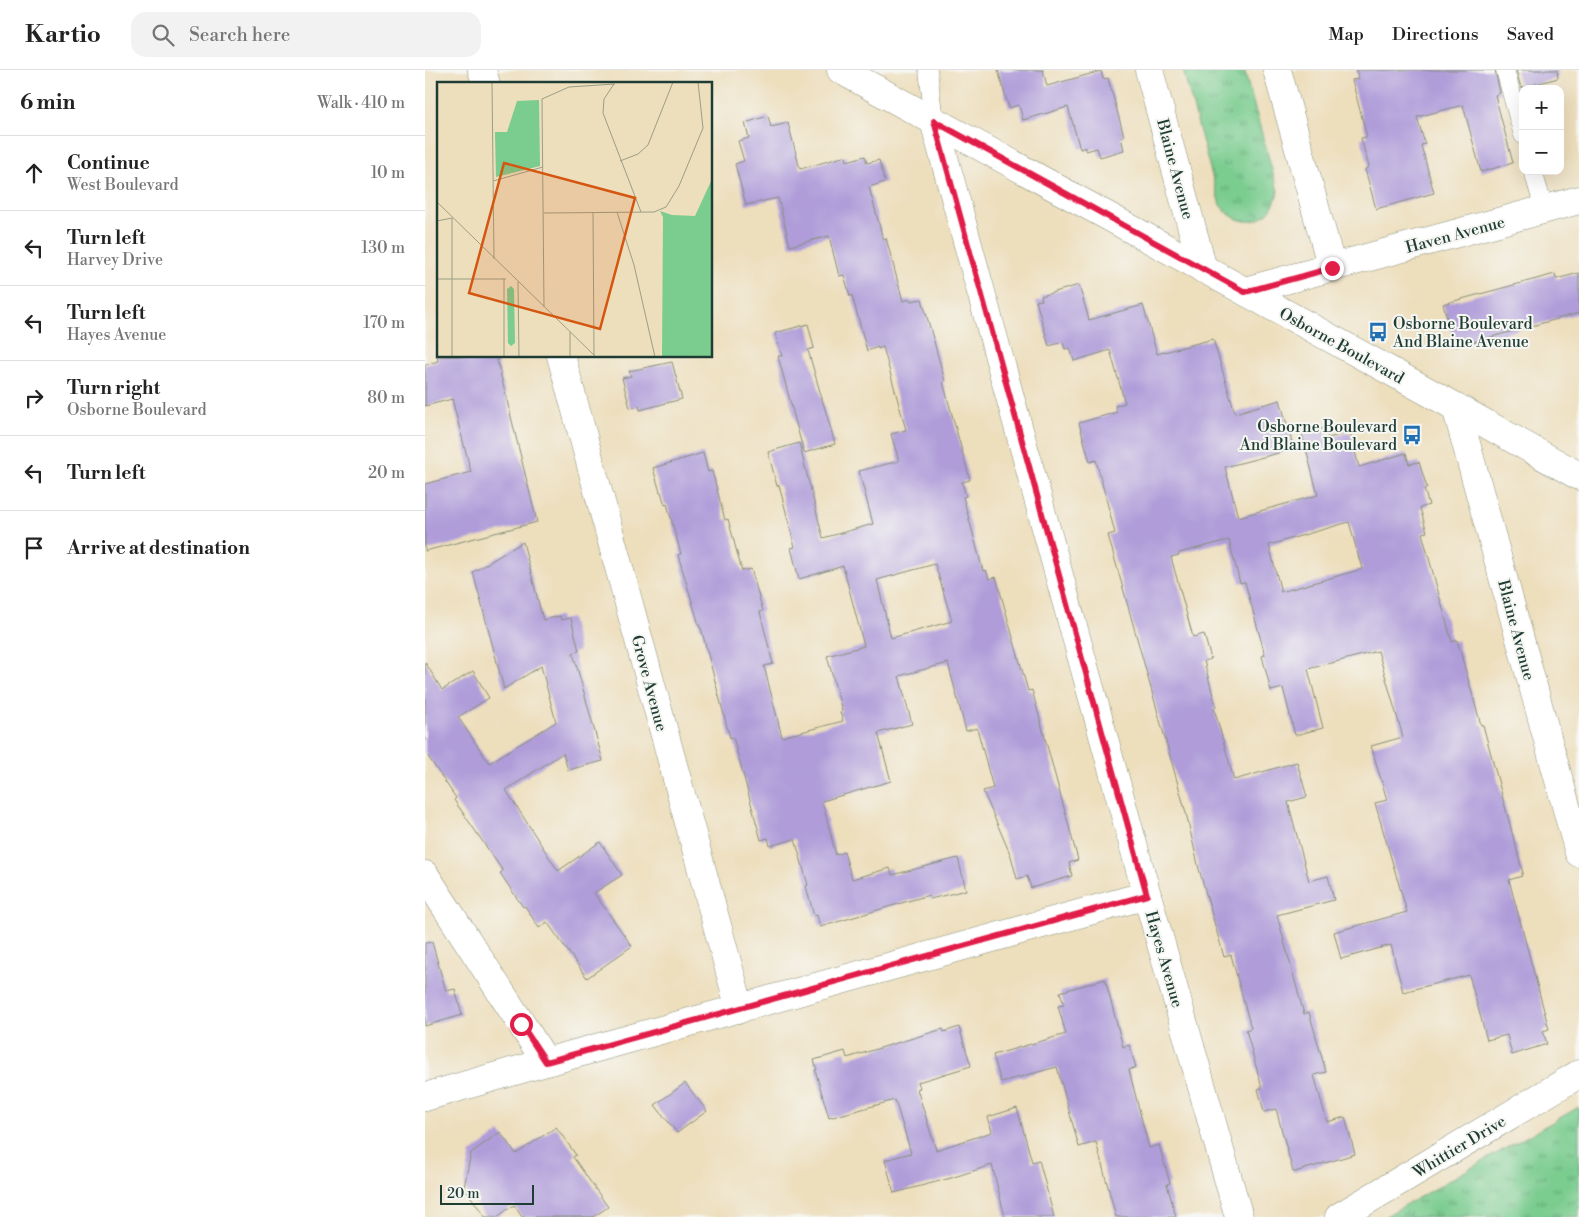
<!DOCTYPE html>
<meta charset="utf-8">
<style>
:root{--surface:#fff;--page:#f2f2f2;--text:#222;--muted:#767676;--line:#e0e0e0}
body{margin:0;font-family:"Libre Bodoni",serif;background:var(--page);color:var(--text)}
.controls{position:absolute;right:15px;top:15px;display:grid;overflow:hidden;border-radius:10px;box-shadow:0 5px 20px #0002}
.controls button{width:45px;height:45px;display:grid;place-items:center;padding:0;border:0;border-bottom:1px solid var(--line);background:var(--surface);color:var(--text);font:25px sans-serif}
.scale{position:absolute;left:15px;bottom:12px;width:94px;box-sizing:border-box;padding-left:5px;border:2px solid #1f3d34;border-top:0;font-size:14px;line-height:18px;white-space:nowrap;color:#1f3d34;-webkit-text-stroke:4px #f6f6f2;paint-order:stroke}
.stop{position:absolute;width:15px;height:15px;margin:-11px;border:4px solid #e11d48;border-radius:50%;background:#fff}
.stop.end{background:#e11d48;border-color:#fff;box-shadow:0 1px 5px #0008}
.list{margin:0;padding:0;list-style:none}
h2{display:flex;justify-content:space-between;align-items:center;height:65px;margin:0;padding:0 20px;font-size:21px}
h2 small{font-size:16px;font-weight:400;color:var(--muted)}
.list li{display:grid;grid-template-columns:32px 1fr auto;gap:15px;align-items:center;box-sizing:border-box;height:75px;padding:0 20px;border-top:1px solid var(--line)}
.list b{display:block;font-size:19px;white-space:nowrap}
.list p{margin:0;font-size:16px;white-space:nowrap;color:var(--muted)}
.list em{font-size:16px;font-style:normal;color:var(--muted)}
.icon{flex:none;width:28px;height:28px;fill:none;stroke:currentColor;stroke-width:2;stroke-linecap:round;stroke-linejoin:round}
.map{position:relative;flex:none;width:1154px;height:1147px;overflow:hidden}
header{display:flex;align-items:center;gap:30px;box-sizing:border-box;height:70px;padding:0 25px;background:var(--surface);border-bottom:1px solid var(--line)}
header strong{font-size:24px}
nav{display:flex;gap:28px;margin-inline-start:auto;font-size:18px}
.search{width:350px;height:45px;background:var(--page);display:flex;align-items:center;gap:12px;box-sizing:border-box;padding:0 18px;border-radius:15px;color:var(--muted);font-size:19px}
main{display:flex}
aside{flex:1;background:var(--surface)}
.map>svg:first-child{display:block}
.grass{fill:url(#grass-tufts);stroke:#4c8462}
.building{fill:#af9cd9;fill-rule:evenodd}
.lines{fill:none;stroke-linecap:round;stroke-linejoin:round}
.service-casing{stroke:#868e78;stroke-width:19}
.minor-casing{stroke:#868e78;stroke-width:29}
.tertiary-casing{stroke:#868e78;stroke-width:29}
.service{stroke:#fff;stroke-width:18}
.minor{stroke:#fff;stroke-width:28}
.tertiary{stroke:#fff;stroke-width:28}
.route{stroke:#e11d48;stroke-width:6}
.labels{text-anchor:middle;stroke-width:4;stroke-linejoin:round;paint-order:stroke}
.street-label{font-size:16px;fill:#1f3d34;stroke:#f6f6f2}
.poi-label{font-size:16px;fill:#1f3d34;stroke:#f6f6f2;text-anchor:start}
.inset-road{fill:none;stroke:#9b9e86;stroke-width:1}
.view{fill:#d45610;fill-opacity:0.15;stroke:#d45610;stroke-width:2.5}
.inset-edge{fill:none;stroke:#1f3d34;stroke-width:2.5}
</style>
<header>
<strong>Kartio</strong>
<div class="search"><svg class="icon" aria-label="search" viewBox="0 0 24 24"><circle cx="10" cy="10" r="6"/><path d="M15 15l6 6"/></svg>Search here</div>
<nav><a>Map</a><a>Directions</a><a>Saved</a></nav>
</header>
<main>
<aside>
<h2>6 min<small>Walk · 410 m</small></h2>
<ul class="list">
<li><svg class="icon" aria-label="ahead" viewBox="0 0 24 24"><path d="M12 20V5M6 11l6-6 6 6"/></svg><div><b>Continue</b><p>West Boulevard</p></div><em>10 m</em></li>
<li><svg class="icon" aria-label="left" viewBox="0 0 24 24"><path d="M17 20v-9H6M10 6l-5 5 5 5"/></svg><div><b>Turn left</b><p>Harvey Drive</p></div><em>130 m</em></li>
<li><svg class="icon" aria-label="left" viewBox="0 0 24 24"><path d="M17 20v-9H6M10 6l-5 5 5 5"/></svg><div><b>Turn left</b><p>Hayes Avenue</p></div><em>170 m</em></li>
<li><svg class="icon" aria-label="right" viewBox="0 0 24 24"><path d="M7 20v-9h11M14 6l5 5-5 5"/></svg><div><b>Turn right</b><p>Osborne Boulevard</p></div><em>80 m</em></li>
<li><svg class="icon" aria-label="left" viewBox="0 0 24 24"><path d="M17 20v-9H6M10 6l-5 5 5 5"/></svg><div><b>Turn left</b></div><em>20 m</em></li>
<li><svg class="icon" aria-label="arrive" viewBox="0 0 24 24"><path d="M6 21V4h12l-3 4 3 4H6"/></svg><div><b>Arrive at destination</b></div></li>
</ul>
</aside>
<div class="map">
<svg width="1154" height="1147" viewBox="0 0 1154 1147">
<defs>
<pattern id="grass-tufts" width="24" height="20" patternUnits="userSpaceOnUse" patternTransform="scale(1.25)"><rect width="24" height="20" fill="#7acc8f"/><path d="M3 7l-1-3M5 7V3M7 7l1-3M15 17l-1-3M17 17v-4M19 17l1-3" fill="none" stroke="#63a776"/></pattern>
</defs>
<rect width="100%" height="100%" fill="#f6f6f2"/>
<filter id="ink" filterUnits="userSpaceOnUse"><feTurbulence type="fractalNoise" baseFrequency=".02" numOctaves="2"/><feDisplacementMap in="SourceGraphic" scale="10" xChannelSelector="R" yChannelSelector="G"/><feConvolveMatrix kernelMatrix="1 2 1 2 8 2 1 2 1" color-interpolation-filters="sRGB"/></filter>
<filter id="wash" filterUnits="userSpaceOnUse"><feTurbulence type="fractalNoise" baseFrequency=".0096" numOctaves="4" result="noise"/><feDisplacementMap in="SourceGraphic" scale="20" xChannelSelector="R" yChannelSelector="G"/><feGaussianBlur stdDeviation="1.12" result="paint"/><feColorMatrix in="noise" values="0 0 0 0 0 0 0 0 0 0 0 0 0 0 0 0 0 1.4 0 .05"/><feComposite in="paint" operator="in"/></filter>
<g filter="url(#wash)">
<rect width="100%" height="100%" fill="#eddebc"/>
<g class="grass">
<path d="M758,0H819L853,121C847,154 816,162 795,135Z"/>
<path d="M1154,1037V1147H959Z"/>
</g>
<g id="blocks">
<g class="building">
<path d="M573,0H618L622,16L676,1L678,9L683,8L699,66L696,67L699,80L675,87L672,78L661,81L660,77L655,79L643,37L598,50L594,35L584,38Z"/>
<path d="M931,0H1070L1075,23L1070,25L1088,93L1056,102L1038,35L992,47L1000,74L996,75L1009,123L951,139L940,99L944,97L936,68L942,67L927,10L933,9Z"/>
<path d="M1091,0H1132L1133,8L1096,18Z"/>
<path d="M343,46L346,57L363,53L375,99L421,86L422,91L440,86L442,93L454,90L460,112L444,117L458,169L461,168L478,231L485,229L486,231L497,229L520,311L518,312L545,410L537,412L541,426L538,427L558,501L561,500L564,509L571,507L603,621L607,620L653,790L644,793L647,806L606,818L602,806L592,809L586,786L558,721L568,718L552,658L541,661L523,593L474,606L487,654L453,663L466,711L397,731L411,785L419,782L427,809L465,798L467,805L533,788L541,820L505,829L504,825L395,857L392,845L389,846L381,816L383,815L370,769L345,776L343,768L336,770L308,667L305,668L276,558H275L253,485L256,484L242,434L240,435L236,422H235L228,398L278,383L283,402L287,401L300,450L303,449L317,501L326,499L338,541L335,542L348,594L339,596L357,667L418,651L415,642L417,641L402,586L439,576L418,496L374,509L366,478L370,477L354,415L352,416L343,382L374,373L398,468L448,454L434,401L474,391L466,364L481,360L458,277L453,279V277L442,281L427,225L425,226L419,205L414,206L404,166L365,176L353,128L321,135L310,94L319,91L313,71L324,68L320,53ZM510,494L527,551L466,568L452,510Z"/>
<path d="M1154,203V243L1030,277L1018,234L1130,204L1131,209Z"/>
<path d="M654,215L664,250L718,235L732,284L788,269L810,343L855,330L869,379L800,397L813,447L893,425L877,364L900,358L903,368L925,362L934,397L981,383L984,394L994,392L1002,418L999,419L1004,435L995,438L1002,462L997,463L1027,572L1032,570L1056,655H1058L1098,803L1096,804L1097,806L1084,810L1124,959L1118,961L1122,974L1087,985L1082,965L1062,970L1044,905L978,922L966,875L916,889L909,862L982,842L950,733L962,730L946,676L978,667L953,581L883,599L898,658L870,665L858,618L846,621L837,586L840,585L820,512L815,513L804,470L754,483V485L746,487L768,567L779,564L786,589L779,591L791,637L789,638L809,710L872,692L882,727L863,732L884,811L903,806L909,830L852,845L879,944L884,942L901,1002L889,1005L902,1052L920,1047L930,1084L870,1102H868L851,1039L839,1042L833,1019L837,1018L821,960L826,958L806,885L799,887L774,799L761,743L683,465L690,463L671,390L665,392L654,353L692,342L690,336L700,333L685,280L649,291L645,278L640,279L638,272L624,276L611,231L617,230L616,226ZM924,452L937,499L856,522L844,475Z"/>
<path d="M383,254L389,278L383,280L410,374L379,383L353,286H357L350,263Z"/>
<path d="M12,286H71L112,452L0,481V414L46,402L27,329L0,336V295L13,291Z"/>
<path d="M247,292L257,329L215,340L214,336L205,338L197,308L206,306L204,301Z"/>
<path d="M98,472L118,550L135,546L136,550L146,548L154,581L148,583L178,691L143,700L138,683L81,720L133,801L175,772L197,805L169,823L207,876L162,908L122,852L114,858L100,836L98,837L75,803L78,801L29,730L31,728L0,682V592L17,620L48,601L64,628L33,647L64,693L131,652L116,596L79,619L48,502Z"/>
<path d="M7,872L21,921L30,919L37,945L0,956V873Z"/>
<path d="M680,909L698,977L704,975L711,997L704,1000L724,1078L734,1075L745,1113L742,1114L751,1147H691L671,1072L654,1077L632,997L576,1012L568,985L641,964L633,936L639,935L635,922Z"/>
<path d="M534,957L546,996L493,1012L495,1018L492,1019L511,1080L567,1062L563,1047L592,1038L607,1092L614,1090L629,1147H580L567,1095L526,1108L469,1123L460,1090L486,1083L470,1030L404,1048L390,1000H392L389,990L420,981L422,988L518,959L519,962Z"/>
<path d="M260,1013L282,1041L252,1063L230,1035Z"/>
<path d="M131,1057L151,1085L148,1087L183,1137L168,1147H97L89,1135L72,1147H60L39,1117L46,1083L75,1062L91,1084Z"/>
</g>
</g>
</g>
<g filter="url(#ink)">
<use href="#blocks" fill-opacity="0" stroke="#868e78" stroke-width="1"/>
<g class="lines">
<defs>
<g id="service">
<path d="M503,0L509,51"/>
<path d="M1080,0L1098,65"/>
<path d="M1108,101L1119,139"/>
</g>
<g id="minor">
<path d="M57,0L61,14"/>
<path d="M724,0L778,199"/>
<path d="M852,0L907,198"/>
<path d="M509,51L722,825L814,1147"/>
<path d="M820,221L1154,130"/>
<path d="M136,286L315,939"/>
<path d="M1031,337L1154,783"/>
<path d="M0,805L121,992"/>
<path d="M0,1027L121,992L722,825"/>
<path d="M914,1147L1154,1004"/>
</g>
<path id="tertiary" d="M416,0L1031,337L1154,406"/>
</defs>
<use href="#service" class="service-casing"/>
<use href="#minor" class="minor-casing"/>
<use href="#tertiary" class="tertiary-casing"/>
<use href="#service" class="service"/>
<use href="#minor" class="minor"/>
<use href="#tertiary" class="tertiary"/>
</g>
</g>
<g class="lines" filter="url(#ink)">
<path class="route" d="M96,954L121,992L722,825L509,51L820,222L907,198"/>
</g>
<defs>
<symbol id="bus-bare" viewBox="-9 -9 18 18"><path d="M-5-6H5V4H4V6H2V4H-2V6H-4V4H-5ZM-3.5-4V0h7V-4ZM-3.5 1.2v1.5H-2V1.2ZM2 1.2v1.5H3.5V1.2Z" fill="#1f6fb2" stroke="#f6f6f2" stroke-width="2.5" paint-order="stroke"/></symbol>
</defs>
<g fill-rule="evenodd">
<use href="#bus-bare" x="939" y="248" width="28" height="28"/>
<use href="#bus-bare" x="973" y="351" width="28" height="28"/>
</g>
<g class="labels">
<g class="street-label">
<text transform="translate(751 99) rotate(75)" y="6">Blaine Avenue</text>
<text transform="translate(1030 164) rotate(-15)" y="6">Haven Avenue</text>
<text transform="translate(917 275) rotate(29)" y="6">Osborne Boulevard</text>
<text transform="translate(1092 560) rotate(75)" y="6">Blaine Avenue</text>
<text transform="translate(225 613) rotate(75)" y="6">Grove Avenue</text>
<text transform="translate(740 889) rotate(74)" y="6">Hayes Avenue</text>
<text transform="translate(1034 1076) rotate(-31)" y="6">Whittier Drive</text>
</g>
<g class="poi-label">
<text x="968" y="259">Osborne Boulevard<tspan x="968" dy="18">And Blaine Avenue</tspan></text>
<text x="972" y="362" text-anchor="end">Osborne Boulevard<tspan x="972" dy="18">And Blaine Boulevard</tspan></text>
</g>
</g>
<g transform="translate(12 12)">
<rect width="275" height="275" fill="#eddebc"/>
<path d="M102,18L103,84L59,95L58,50H70L80,19ZM74,204L77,207L78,261L74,264L71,261L70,207Z" fill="#7acc8f"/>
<path d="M275,97V275H225L226,135L223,129L235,133L258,134Z" fill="#7acc8f"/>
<path class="inset-road" d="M55,0L57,177M177,2L167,17L166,31L204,130M183,79L201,72L211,63L236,0M56,99L106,85M0,120L159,275M156,130L157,273M180,130L197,183L218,275M107,131L217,130L229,125L242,104L266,46L261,0M15,136V275M0,139L15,136M0,197H69M67,197V275M81,200L82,275M107,225L105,17L132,5L178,2M133,250V275"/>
<path class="view" d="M67,81L198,116L163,247L32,211Z"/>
<rect width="275" height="275" class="inset-edge"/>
</g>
</svg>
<div class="controls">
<button>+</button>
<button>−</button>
</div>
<div class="scale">20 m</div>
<div class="stop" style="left:96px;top:954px"></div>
<div class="stop end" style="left:907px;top:198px"></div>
</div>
</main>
